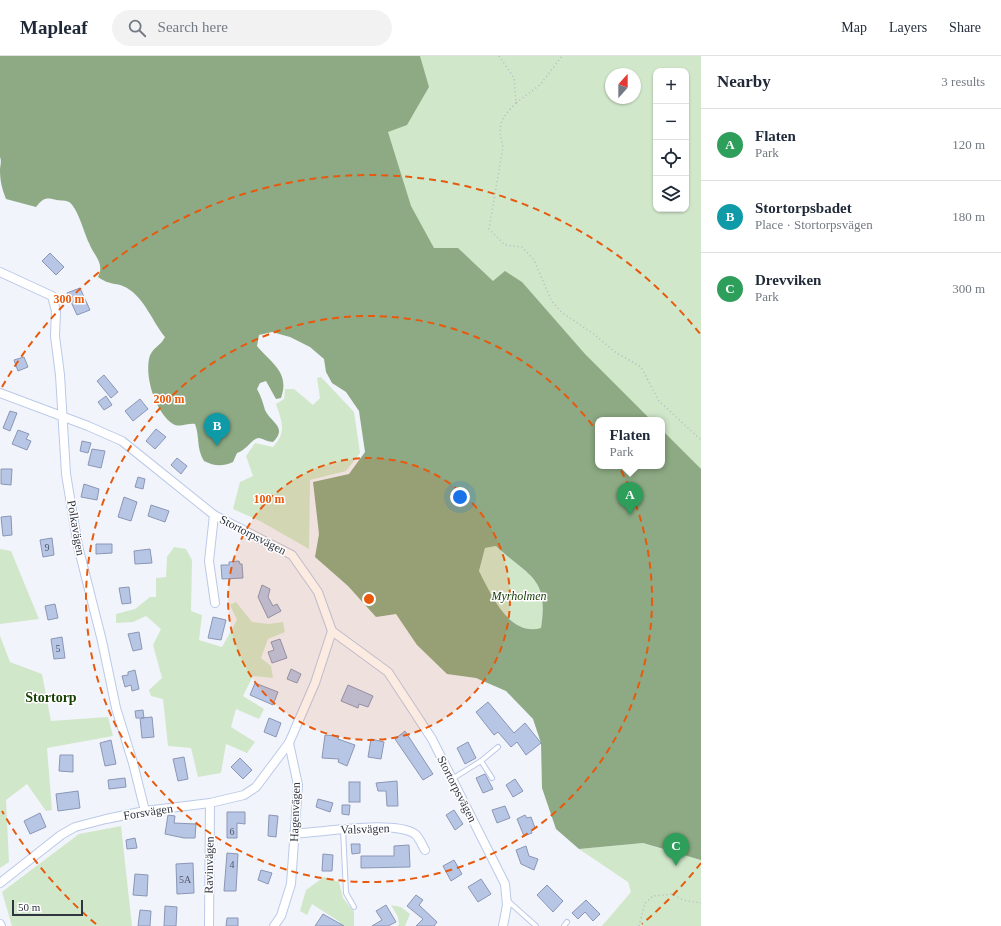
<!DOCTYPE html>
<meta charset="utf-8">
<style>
:root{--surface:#fff;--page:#f2f2f3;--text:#1f2937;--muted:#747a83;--line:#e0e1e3;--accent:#389100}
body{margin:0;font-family:Georgia,serif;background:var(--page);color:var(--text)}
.controls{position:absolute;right:12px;top:12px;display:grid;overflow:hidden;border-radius:8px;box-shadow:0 1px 3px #0004}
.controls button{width:36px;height:36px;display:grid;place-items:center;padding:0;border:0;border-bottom:1px solid var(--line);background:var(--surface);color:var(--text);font:20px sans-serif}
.compass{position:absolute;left:605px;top:12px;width:36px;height:36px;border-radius:50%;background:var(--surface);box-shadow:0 1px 3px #0004;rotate:21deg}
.scale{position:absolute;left:12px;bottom:10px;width:71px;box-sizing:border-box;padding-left:4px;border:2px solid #2f3441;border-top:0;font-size:11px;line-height:14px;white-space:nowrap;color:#2f3441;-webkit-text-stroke:3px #fff;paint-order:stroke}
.you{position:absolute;left:460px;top:441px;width:14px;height:14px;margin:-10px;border:3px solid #fff;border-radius:50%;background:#1a73e8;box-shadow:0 0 0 6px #1a73e833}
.badge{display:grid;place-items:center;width:26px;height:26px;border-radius:50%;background:var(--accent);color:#fff;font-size:13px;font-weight:700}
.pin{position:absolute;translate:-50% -33px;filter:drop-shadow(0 1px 2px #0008)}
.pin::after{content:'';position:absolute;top:21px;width:14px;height:12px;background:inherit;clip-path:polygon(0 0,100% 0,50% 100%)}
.popup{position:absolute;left:595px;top:361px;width:70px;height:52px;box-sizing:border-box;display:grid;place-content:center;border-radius:8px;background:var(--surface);filter:drop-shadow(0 1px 3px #0005);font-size:13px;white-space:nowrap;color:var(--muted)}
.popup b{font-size:15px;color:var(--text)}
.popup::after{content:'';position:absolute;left:50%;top:100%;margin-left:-8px;border:8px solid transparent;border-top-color:var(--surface)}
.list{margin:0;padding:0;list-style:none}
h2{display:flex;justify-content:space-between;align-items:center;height:52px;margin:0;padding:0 16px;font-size:17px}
h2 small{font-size:13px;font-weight:400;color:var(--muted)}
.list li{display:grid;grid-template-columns:26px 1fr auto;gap:12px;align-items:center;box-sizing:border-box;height:72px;padding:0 16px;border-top:1px solid var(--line)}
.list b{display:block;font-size:15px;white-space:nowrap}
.list p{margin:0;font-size:13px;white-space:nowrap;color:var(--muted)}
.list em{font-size:13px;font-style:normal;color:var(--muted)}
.icon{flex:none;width:22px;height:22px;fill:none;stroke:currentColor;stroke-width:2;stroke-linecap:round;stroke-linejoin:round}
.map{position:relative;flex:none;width:701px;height:870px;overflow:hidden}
header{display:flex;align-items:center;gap:24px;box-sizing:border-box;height:56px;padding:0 20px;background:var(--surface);border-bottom:1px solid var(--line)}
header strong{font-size:19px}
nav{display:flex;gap:22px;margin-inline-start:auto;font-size:14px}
.search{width:280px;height:36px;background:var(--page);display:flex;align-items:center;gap:10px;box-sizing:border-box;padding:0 14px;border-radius:22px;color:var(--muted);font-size:15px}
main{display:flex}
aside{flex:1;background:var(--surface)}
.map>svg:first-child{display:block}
.green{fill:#d1e7ca;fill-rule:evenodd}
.water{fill:#8daa84;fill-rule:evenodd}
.building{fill:#b8c6e6;stroke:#8a96b5}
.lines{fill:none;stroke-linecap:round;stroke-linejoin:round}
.lane-casing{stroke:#bbc9e9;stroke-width:6}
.street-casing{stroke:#bbc9e9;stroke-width:10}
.path{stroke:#b5b9c2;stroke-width:1.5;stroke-dasharray:1 3;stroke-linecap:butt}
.lane{stroke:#fff;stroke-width:4}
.street{stroke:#fff;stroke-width:8}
.ring{fill:none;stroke:#e8590c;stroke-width:2;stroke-dasharray:7 5}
.labels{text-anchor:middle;stroke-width:3;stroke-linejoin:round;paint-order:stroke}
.number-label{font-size:10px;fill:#51586a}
.street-label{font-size:12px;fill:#2f3441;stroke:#fff}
.park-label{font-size:12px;font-style:italic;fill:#123902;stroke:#fff}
.quarter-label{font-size:14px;font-weight:bold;fill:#143f01;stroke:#fff}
.centre{fill:#e8590c;stroke:#fff;stroke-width:2}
.ring-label{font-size:12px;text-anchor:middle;font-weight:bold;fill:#e8590c;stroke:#fff;stroke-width:3;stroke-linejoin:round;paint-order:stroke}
</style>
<header>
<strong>Mapleaf</strong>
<div class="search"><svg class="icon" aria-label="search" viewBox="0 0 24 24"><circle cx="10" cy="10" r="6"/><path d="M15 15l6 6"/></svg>Search here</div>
<nav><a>Map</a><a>Layers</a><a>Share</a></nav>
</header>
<main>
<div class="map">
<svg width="701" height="870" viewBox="0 0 701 870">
<rect width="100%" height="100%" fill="#f1f4fb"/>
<g class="green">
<path d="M179,0H701V631ZM656,15H686V153H656ZM611,18H635V42H611ZM598,364H662V410H598Z"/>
<path d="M321,321L354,356L360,397L346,415L310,424L309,493L260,465L233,453L240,426L253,420L246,400L255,387L273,391C287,376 282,366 276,348L284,343L285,333H294L313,349L320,342L317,322Z"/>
<path d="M496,490C529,521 549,521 541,573C509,581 491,538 479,515L485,492Z"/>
<path d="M174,491L186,493L192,504L191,555L202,559L199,584L222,591L237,564L230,549L236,546L252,566L269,568L283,566L285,576L268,583L261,602L271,610L273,622L253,620L243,640L264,653L259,663L236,653L231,671L255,686L247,697L226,688L221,717L198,721L191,692L168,690L163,643L151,640L149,634L162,622L153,589L161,573L146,560L133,566L116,567V558L135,553L150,541H156V522L166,521L167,501Z"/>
<path d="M0,493L11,495L39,563L0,568Z"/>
<path d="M0,580L10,606L42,618L51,665L108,661L113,680L47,692L52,754L46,755L27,728L6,744L9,806L0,812Z"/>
<path d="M701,751V870H602L631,836L628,826L579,793L643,787L665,794Z"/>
<path d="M121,770L132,870H12L2,836L79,778Z"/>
<path d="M324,821L339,826L343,842L354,856V870H339L340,866L312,848L307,859L300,855L306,834Z"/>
<path d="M391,849L401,851L410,858L405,870H397L399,869L398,861Z"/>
</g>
<path class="water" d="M0,0H420L429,31L407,69L388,76L411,150L434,192H458L493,225L505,215L522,226L585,298L651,364H598V410H662V374L701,413V804L643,787L579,793L556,773L542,732L541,687L533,663L506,635L476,622L447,618L417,589L396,558L376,561L348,530L315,501L319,478L313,426L349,418L365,396L359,355L346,336L332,327L326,316L324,303L310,291L290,281L272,276L259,279L257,290C272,308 290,316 281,342L276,343L266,325L260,327L257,333C261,340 263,347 265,354C271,367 288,371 273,386C268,386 264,383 259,382C252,382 247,394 237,397L233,406C222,411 214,410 204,405C196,392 200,381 195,368C188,367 179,372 173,368C156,357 145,323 149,303C151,292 161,290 165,281C152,265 145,243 127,232C117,226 110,230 98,221C105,207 94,200 89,187C84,177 78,152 69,146C66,144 60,145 57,144C46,141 43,142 36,151L6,143C2,133 0,125 0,114C0,109 2,106 0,101ZM496,490C529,521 549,521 541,572C509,581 491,538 479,515L485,492Z"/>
<g class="building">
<path d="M50,197L64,211L56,219L42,205Z"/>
<path d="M80,232L90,254L77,259L67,237Z"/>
<path d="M24,301L28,311L18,315L14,304Z"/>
<path d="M104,319L118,336L111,342L97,325Z"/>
<path d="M106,340L112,349L104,354L98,346Z"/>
<path d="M140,343L148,353L133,365L125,355Z"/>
<path d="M10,355L17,357L10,375L3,372Z"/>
<path d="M156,373L166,381L155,393L146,385Z"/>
<path d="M18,374L29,378L26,383L31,385L27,394L12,388Z"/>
<path d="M82,385L91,387L88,397L80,395Z"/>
<path d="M92,393L105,395L101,412L88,409Z"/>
<path d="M177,402L187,410L181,418L171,409Z"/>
<path d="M1,413H12L11,429L1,428Z"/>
<path d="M138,421L145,423L143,433L135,431Z"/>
<path d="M84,428L99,433L97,444L81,441Z"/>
<path d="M124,441L137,446L131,465L118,461Z"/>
<path d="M151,449L169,455L165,466L148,460Z"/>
<path d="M11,460L12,479L3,480L1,461Z"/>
<path d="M52,482L54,499L43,501L40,484Z"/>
<path d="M96,488H112V497L96,498Z"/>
<path d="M150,493L152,507L135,508L134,495Z"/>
<path d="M239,505L240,508H242L243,522L222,523L221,509H229V506Z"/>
<path d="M262,529L270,533L268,541L273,550L277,548L281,555L268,562L258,541Z"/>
<path d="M129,531L131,547L122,548L119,532Z"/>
<path d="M55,548L58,562L48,564L45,550Z"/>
<path d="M213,561L226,564L221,584L208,582Z"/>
<path d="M139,576L142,593L133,595L128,578Z"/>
<path d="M62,581L65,602L54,603L51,583Z"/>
<path d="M280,583L287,602L272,607L268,596L274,594L271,586Z"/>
<path d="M291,613L301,618L297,627L287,623Z"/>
<path d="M135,614L139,633L132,635L131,629L125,631L122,620L128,619V616Z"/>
<path d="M255,627L278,636L273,649L250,639Z"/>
<path d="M348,629L373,640L368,651L359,648L358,652L341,645Z"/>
<path d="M488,646L514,677L525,667L541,687L526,699L517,686L511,691L498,676L494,679L476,656Z"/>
<path d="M143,654L144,662H141L152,661L154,681L142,682L140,662H136L135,655Z"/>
<path d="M269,662L281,667L276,681L264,676Z"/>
<path d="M405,675L433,718L423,724L395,683Z"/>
<path d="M325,679L339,680L338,683L355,689L347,710L338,706L339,703L322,702Z"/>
<path d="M371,683L384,686L381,703L368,701Z"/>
<path d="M111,684L116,708L105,710L100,687Z"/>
<path d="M468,686L476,702L465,708L457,692Z"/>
<path d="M60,699H73V716L59,715Z"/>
<path d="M184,701L188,723L178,725L173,703Z"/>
<path d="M240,702L252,714L243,723L231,711Z"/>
<path d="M485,718L493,733L483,737L476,722Z"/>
<path d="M125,722L126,731L109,733L108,724Z"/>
<path d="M515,723L523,735L513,741L506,729Z"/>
<path d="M397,725L398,750H387L386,735H378L376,727Z"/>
<rect x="349" y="726" width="11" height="20"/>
<path d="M78,735L80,752L58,755L56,738Z"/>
<path d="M318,743L333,747L330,756L316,751Z"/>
<path d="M342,749H350L349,759L342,758Z"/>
<path d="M505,750L510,762L497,767L492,754Z"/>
<path d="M454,754L463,768L455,774L446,759Z"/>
<path d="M227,756H245V768L237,767V782H227Z"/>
<path d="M40,757L46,771L30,778L24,765Z"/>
<path d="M168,759L175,760L174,767L196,768L195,782H184L165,778Z"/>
<path d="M269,759L278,760L276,781L268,780Z"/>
<path d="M525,759L527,762L531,761L535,772L531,774L532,777L524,780L517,763Z"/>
<path d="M135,782L137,792L127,793L126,784Z"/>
<path d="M351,788H360V797L352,798Z"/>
<path d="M409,789L410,811L361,812V800H394V790Z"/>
<path d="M526,790L529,800L538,803L534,814L521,808L516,794Z"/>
<path d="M227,797L238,798L236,835H224Z"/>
<path d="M323,798L333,799L332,815H322Z"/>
<path d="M454,804L462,818L451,825L443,810Z"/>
<path d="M193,807L194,837L177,838L176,808Z"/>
<path d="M261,814L272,817L268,828L258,824Z"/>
<path d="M135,818L148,819L147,840L133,839Z"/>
<path d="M481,823L491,838L478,846L468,831Z"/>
<path d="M547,829L563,845L553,856L537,839Z"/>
<path d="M416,839L423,844L419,849L437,866L434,870H416L423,863L407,850Z"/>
<path d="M586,844L600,858L593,865L585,856L578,863L572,857Z"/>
<path d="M386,849L396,866L388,870H372L382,864L376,855Z"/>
<path d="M165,850L177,851L176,870H164Z"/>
<path d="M140,854L151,855L150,870H138Z"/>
<path d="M323,858L344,870H315Z"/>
<path d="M227,862H238V870H226Z"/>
</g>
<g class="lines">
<defs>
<g id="lane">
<path d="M481,705L492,722"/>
<path d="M452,723L481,705L498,691"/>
<path d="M343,773L346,837L354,851"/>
<path d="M508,845L536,870"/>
<path d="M564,870L567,866"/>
</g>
<g id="street">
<path d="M0,216L52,240L56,255L55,280L60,319L66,418L78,490L102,585L116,652L133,707L145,755"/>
<path d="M0,337L88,370L122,385L214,459L292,499L318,536L332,575L388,616L432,683L505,828L507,849L503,870"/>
<path d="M214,459L209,505L215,547"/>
<path d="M294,778C320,776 395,764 415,778C419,781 422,789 425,794"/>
<path d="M0,827L61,779L75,771L106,763L145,755L210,747L244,739L256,731L289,687L315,627L332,575"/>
<path d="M0,868L1,870"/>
<path d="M209,870L210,747"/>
<path d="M274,870L281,860L291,828L298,729L289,687"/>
</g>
</defs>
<use href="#lane" class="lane-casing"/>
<use href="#street" class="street-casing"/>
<g class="path">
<path d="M499,0L514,22L516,47L540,29L562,0"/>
<path d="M516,47C500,64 497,68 503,91L489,173L505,189L522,191L534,204L551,244L561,256L594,278L615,296L641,311L659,345L701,384"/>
<path d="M639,870L645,847L653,840L673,838L683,844L701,847"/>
</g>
<use href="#lane" class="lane"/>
<use href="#street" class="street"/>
</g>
<circle cx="369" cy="543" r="141" fill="#e8590c" fill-opacity=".12"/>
<g class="ring">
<circle cx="369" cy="543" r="141"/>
<circle cx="369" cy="543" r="283"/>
<path d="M701 807A424 424 0 0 1 642 868M96 868A424 424 0 0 1 2 755M2 331A424 424 0 0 1 701 279"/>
</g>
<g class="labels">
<g class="number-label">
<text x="47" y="495">9</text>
<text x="58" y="596">5</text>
<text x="232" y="779">6</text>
<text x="232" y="812">4</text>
<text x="185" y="827">5A</text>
</g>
<g class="street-label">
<text transform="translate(76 472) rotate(80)" y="4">Polkavägen</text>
<text transform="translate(253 479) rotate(27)" y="4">Stortorpsvägen</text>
<text transform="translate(457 733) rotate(63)" y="4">Stortorpsvägen</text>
<text transform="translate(148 756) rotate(-9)" y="4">Forsvägen</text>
<text transform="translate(295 756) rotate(-88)" y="4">Hagenvägen</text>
<text transform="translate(365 773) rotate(-2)" y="4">Valsvägen</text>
<text transform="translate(209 809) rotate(-89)" y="4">Ravinvägen</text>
</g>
<g class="park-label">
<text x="519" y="544">Myrholmen</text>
</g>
<g class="quarter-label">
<text x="51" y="646">Stortorp</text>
</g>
</g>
<circle cx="369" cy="543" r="6" class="centre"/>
<g class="ring-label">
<text x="69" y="247">300 m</text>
<text x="169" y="347">200 m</text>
<text x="269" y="447">100 m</text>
</g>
</svg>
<div class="controls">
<button>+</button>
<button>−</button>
<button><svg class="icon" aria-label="locate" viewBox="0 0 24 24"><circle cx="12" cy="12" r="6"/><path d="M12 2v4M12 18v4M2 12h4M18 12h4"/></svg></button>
<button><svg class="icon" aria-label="layers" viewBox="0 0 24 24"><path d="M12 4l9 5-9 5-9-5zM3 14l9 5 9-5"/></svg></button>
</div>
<svg class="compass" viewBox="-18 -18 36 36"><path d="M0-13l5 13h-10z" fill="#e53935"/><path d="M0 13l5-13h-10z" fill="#747a83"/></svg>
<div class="scale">50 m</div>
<div class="you"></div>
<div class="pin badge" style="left:630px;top:459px;background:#2e9e5b">A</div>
<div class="popup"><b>Flaten</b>Park</div>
<div class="pin badge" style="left:217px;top:390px;background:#0f9aa8">B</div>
<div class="pin badge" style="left:676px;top:810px;background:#2e9e5b">C</div>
</div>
<aside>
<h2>Nearby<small>3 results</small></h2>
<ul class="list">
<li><span class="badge" style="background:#2e9e5b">A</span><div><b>Flaten</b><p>Park</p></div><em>120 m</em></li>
<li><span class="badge" style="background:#0f9aa8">B</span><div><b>Stortorpsbadet</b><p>Place · Stortorpsvägen</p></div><em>180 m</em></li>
<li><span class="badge" style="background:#2e9e5b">C</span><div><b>Drevviken</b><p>Park</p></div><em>300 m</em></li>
</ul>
</aside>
</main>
